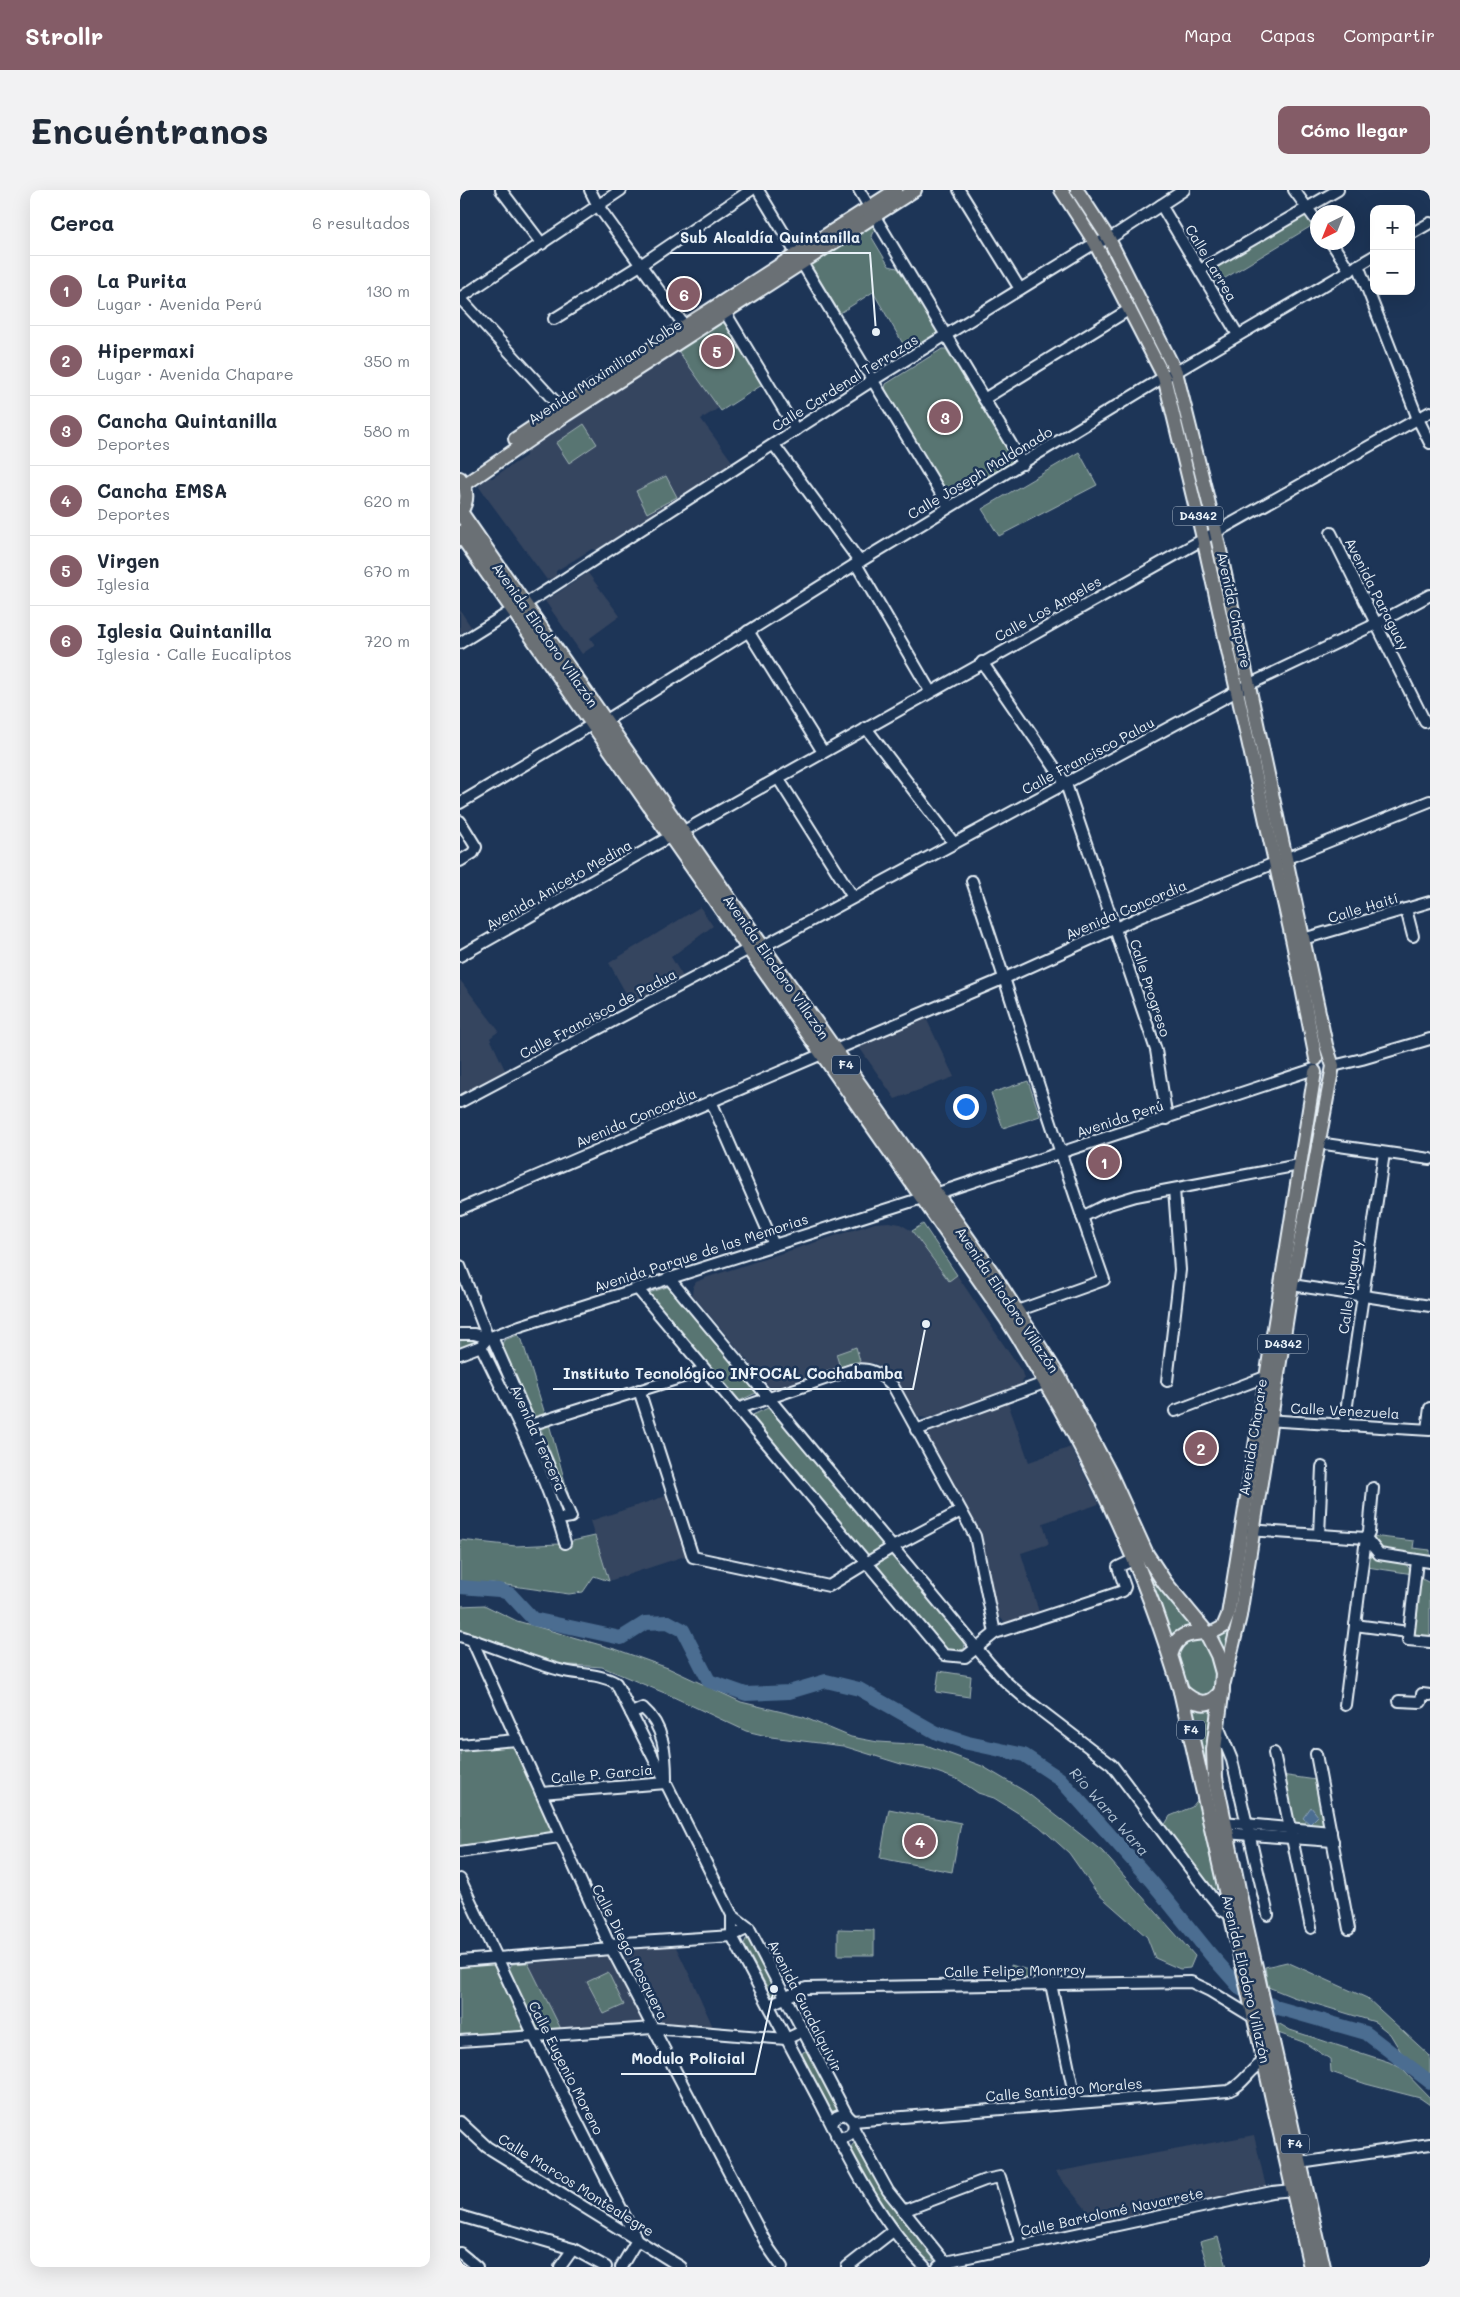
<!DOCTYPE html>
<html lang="es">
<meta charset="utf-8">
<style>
:root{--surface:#fff;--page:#f2f2f3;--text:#1f2937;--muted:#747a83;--line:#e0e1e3;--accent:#845c67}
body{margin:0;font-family:Mali,sans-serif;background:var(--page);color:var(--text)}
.controls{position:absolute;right:15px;top:15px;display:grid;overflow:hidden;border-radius:10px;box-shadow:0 5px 20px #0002}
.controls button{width:45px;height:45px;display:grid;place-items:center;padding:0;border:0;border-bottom:1px solid var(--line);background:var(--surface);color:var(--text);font:25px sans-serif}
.compass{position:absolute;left:850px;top:15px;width:45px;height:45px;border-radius:50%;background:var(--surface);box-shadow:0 5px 20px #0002;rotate:223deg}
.you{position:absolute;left:505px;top:916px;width:18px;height:18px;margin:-12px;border:4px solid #fff;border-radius:50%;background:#1a73e8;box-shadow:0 0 0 8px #1a73e833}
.badge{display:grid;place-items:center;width:32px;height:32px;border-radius:50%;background:var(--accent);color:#fff;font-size:16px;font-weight:700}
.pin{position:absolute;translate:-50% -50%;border:2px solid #fff;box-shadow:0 1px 5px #0006}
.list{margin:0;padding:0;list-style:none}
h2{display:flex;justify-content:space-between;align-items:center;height:65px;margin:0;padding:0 20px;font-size:21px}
h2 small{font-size:16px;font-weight:400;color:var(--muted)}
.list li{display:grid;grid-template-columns:32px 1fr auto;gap:15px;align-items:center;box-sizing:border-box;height:70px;padding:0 20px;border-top:1px solid var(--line)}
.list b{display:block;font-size:19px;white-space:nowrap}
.list p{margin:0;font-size:16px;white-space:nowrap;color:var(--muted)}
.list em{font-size:16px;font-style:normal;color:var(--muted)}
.map{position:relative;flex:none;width:970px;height:2077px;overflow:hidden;border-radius:10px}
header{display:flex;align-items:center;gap:30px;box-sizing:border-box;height:70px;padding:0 25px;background:var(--accent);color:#fff}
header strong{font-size:24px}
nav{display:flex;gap:28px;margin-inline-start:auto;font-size:18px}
.intro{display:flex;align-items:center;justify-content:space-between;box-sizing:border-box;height:120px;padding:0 30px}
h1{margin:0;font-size:35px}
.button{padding:12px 22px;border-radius:10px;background:var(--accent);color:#fff;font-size:18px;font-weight:700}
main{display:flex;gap:30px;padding:0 30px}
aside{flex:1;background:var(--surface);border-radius:10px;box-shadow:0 5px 20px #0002}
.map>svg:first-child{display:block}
.built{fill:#34445f}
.green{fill:#597472;stroke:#a0b2b5}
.water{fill:#4b6d91;stroke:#8aa2ba}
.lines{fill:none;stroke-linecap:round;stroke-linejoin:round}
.river{stroke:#4b6d91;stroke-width:14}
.minor-casing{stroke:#e8f1f8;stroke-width:14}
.major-casing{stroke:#e8f1f8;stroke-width:16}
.highway-casing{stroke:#e8f1f8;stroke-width:18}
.minor{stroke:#1d3557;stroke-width:10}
.major{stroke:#6b7074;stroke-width:12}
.highway{stroke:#6b7074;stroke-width:14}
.labels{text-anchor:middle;stroke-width:5;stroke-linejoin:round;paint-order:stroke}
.shield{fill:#1d3557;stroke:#abb9c8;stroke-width:1}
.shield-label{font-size:12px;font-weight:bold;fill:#e8f1f8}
.street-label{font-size:14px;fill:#e8f1f8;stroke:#1d3557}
.water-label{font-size:15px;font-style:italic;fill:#b1c3d4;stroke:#1d3557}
.leader{fill:none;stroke:#e8f1f8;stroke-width:2}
.callout-dot{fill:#e8f1f8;stroke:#1d3557;stroke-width:2}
.callout-label{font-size:15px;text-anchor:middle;font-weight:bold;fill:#e8f1f8;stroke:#1d3557;stroke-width:5;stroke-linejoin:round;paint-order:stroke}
</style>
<header>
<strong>Strollr</strong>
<nav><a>Mapa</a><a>Capas</a><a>Compartir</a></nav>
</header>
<div class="intro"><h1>Encuéntranos</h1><a class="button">Cómo llegar</a></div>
<main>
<aside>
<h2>Cerca<small>6 resultados</small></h2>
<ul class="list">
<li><span class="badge">1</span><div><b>La Purita</b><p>Lugar · Avenida Perú</p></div><em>130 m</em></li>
<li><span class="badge">2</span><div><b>Hipermaxi</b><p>Lugar · Avenida Chapare</p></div><em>350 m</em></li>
<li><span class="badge">3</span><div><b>Cancha Quintanilla</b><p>Deportes</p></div><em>580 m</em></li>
<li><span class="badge">4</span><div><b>Cancha EMSA</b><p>Deportes</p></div><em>620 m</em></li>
<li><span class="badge">5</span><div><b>Virgen</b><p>Iglesia</p></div><em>670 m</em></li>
<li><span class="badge">6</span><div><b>Iglesia Quintanilla</b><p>Iglesia · Calle Eucaliptos</p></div><em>720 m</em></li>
</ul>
</aside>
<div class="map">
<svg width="970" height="2077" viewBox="0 0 970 2077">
<rect width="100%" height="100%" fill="#1d3557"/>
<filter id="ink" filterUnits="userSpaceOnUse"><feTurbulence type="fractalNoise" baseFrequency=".02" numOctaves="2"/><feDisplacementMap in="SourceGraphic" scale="10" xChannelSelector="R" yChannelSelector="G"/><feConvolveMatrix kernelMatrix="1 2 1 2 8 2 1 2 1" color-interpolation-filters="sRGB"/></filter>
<g filter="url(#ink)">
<g class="built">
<path d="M219,162L259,218L241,229L274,274L136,360L132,359L96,381V386L87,390L19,297L20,292L28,287L32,288L66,266V261L214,163Z"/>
<path d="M128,383L160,426L130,448L135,455L122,464L85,411Z"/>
<path d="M0,420L11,437L0,444Z"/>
<path d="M240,717L253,736L211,767L225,790L173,816L149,773Z"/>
<path d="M0,790L39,841L30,848L46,882L0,907Z"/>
<path d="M466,828L494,887L435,909L399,857Z"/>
<path d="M429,1032L440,1034L452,1041L488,1090L497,1085L562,1182L564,1189L559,1197L467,1228L459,1227L455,1224L434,1184L414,1173H397L312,1200L232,1104L233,1097L236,1092L245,1088L415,1033Z"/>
<path d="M548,1213L569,1272L611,1257L639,1314L583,1333L589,1354L561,1363L579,1422L551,1433H546L537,1425L519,1343L468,1246L471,1241Z"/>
<path d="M209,1305L227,1360L225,1366L149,1391L130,1331Z"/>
<path d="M214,1753L233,1792L253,1837L201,1832L164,1764L166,1758Z"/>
<path d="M146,1766L150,1768L183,1832L182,1834L177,1837L101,1839L68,1773Z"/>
<path d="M794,1945L806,1997L639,2035L595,1982Z"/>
</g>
<g class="green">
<path d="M847,24L853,35L757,93L749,82Z"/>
<path d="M409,34L416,36L411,46L429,76L441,79L480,146L449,164L413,102L380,123L351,75L352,69Z"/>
<path d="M261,132L267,135L302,195L261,221L219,162V159Z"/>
<path d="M482,159H486L551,266L552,272L494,306L488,305L425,199L426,194Z"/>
<path d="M124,234L137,254L109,273L96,253Z"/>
<path d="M619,262L637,295L539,346L522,319Z"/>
<path d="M206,286L217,307L187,323L176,301Z"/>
<path d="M568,891L580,926L543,938L531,903Z"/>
<path d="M857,899L860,900L807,1223Z"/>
<path d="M463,1034L497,1085L489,1091L452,1041Z"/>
<path d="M210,1096L296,1203L279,1211L189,1103Z"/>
<path d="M58,1145L62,1150L85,1224L75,1228L40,1158L44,1150Z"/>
<path d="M0,1146H13L16,1154L0,1160Z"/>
<path d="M396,1157L400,1171L380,1177L376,1164Z"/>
<path d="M308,1218L425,1356L411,1365L405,1364L288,1227Z"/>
<path d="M89,1234L110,1310L80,1237Z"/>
<path d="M135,1346L149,1391L134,1386L123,1402L109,1404L32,1393L0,1394V1350L56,1356L99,1354Z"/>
<path d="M912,1346L954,1351L953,1358L970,1360V1367L922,1361L914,1353Z"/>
<path d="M910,1360L945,1373L953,1384L907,1377Z"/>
<path d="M431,1363C443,1378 504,1444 505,1458L495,1464L490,1463L416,1374Z"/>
<path d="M692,1386L714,1415L736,1438L712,1447L688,1387Z"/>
<path d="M958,1387L970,1393V1450C936,1447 947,1417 950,1393Z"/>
<path d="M24,1415L57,1431L158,1460L208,1478L281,1512L343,1527L391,1547L418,1552L466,1555L522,1576L566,1602L642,1661L735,1766L730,1778L720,1779L695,1768L687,1747L637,1703L609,1663L579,1636L534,1608L518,1603L499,1590L474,1581L441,1574L383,1556L311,1547L286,1541L207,1504L142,1477L95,1474L34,1455L0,1440V1416Z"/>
<path d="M768,1436H772L766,1472L754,1445Z"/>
<path d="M736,1448C756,1459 756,1483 755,1503L741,1509L729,1501L717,1465V1460L721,1451Z"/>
<path d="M479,1481L511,1486L509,1507L476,1502Z"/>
<path d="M730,1516L744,1520L753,1517L748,1564L753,1611Z"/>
<path d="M44,1555L50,1556L58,1562L92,1641L90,1644L0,1657V1559Z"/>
<path d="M821,1585L856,1590L865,1637L834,1636Z"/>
<path d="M739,1608L758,1698L755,1701L751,1699L703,1638L710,1626L732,1617Z"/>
<path d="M429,1619L501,1633L492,1682L420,1668Z"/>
<path d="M378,1739L414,1740V1765H378Z"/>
<path d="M286,1749H289L321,1806L313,1808L284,1754Z"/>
<path d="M827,1772L907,1808L970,1866V1886L941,1862L930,1844L915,1832L833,1807L808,1797L805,1777Z"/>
<path d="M31,1773L38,1777L65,1841L0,1848V1776Z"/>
<path d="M68,1773L101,1839L76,1841L48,1781L52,1774Z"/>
<path d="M551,1775L592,1787L552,1790Z"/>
<path d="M148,1782L164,1815L144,1824L127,1792Z"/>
<path d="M818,1833L830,1840L929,1872L941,1878L970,1908V1915L960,1908L906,1894L871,1882L870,1869L843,1852L818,1843Z"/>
<path d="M348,1860L379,1920L375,1922L371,1920L342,1865L343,1862Z"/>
<path d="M394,1953H397L428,2009L470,2060L474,2071C451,2072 402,1979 390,1958Z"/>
<path d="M758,2047L767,2077H748L740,2052Z"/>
</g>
<path class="water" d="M851,1617L858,1626L850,1634L843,1628Z"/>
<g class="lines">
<path class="river" d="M0,1397L39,1400L50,1404L73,1429L161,1448L185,1433L208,1432L223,1440L249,1491L286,1504L329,1502L366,1491L399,1499L477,1543L508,1553L564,1565L599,1588L692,1692L751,1765L781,1799L815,1817L906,1843L970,1892"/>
<defs>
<g id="minor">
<path d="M41,0L82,54"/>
<path d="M130,0L138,16L229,142"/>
<path d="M298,0L489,317"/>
<path d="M399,0L563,274"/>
<path d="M499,0L560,99"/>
<path d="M834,0L858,33"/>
<path d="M701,15L778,145"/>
<path d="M951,44L970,33"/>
<path d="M871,52L890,81"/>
<path d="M898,75L958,229L970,253"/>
<path d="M740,80L878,0"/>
<path d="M0,108L161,0"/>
<path d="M0,108L101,218"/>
<path d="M262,117L336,240"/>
<path d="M94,129L182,74L291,0"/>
<path d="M524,209L670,119"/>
<path d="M314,255L400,372"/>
<path d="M871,343L965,532"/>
<path d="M396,374L470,501"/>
<path d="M64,415L413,190L635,53L649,49L724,0"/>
<path d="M288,441L363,562"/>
<path d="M0,453L53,420"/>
<path d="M522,472L606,594L696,860L707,929"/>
<path d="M145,531L396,374L704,187L716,182L914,66"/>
<path d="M406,538L493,652"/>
<path d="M318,588L393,707"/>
<path d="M0,613L133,534"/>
<path d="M0,631L16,657L13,663L0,671"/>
<path d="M222,642L970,222"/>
<path d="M512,691C557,824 597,958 644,1090L557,1121"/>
<path d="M946,719L953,746"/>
<path d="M843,749L970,712"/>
<path d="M302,757L788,495L916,434L970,405"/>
<path d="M0,766L211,646"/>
<path d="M375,860L545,788L682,726L970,611"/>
<path d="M873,876L902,869L970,849"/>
<path d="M251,911L314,1055"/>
<path d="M0,912L289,759"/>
<path d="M858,953L970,969"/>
<path d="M475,1004L854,879"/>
<path d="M0,1019L362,864"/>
<path d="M622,1027L646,1015L676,1006L839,975"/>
<path d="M0,1076L28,1148"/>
<path d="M208,1087L529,1473L545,1491L567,1510L652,1575L750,1705L762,1720L772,1726"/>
<path d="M832,1095L970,1116"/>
<path d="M177,1098L484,1465L505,1467L535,1443L663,1401L665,1397L658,1377L675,1369"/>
<path d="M0,1144H14L28,1148"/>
<path d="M32,1147L111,1327L99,1329"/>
<path d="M21,1156C52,1220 86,1284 105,1353"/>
<path d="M0,1164L21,1156L28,1148L60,1136L462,1008"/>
<path d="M707,1191L720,1080L714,999"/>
<path d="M179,1200L233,1367L369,1396L431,1358L501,1321"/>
<path d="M277,1219L391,1180C410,1177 420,1183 433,1196L515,1346L535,1443"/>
<path d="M715,1221L805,1187"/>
<path d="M805,1230L970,1240"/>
<path d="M884,1235L924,963"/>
<path d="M67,1236L245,1180"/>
<path d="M967,1239L970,1218"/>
<path d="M456,1240L587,1192"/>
<path d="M787,1340L906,1348L919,1364L970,1372"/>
<path d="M859,1345L862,1277"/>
<path d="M957,1371L948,1450L970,1452"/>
<path d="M895,1435L948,1442"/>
<path d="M0,1446C34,1456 65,1471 100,1480C118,1485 139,1483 156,1493L272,1725V1746C302,1802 331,1858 361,1914C390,1971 419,2031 465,2077"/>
<path d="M12,1450L149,1754L308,2057L322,2077"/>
<path d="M939,1511L961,1512L962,1504L970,1505"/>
<path d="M885,1515L906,1348L909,1342L913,1298"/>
<path d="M171,1523L183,1518C204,1536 206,1564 206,1589"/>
<path d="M758,1536L772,1570L808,1725"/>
<path d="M0,1555L57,1550"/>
<path d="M814,1563L851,1738"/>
<path d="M856,1564L889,1739"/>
<path d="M81,1603L206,1593"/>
<path d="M763,1632L871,1642"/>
<path d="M765,1643L873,1651"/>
<path d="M0,1662L99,1647"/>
<path d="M0,1689L74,1846L177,2050"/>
<path d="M272,1725L289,1738L387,1925"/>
<path d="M149,1754L272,1746L289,1738"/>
<path d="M0,1771L152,1759"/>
<path d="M591,1794L616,1913"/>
<path d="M309,1815L346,1798L731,1792L750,1801L796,1829"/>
<path d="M0,1851L193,1838L326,1849L343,1841"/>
<path d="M393,1931L768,1901C784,1895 790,1878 805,1871"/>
<path d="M0,1932L27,1957L221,2077"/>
<path d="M372,1935C373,1927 379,1924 387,1925L393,1931C396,1943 387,1950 376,1945"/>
<path d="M394,1939L428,2001L488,2076"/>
<path d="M840,1973L970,1954"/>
<path d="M443,2021L525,1990L540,1987L561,2055"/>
<path d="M0,2026L113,2059L146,2077"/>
<path d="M0,2063L17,2077"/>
<path d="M100,2077L113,2059"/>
<path d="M161,2077L177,2050"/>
<path d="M387,2077L433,2041"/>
<path d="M478,2077L485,2072L812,2002L834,2000"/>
</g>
<g id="major">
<path d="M601,0L635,53L704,187L743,348L833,753L856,869"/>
<path d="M617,0L649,49L716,182L756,342L866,855L873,876L832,1095L780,1426L764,1492"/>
<path d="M55,249L225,136L436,0"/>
<path d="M4,295L106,225L455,0"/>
<path d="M0,323C9,311 8,300 0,288"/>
<path d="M748,1445L763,1437L768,1425L855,882"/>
</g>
<g id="highway">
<path d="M0,322L302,757L533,1085L599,1188L650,1285L686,1364L705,1393L748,1445L758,1465L763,1483L762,1497L754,1559L755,1588L785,1733L863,2077"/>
<path d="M0,343L546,1127C621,1244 682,1366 721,1501L851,2077"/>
<path d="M711,1463C716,1445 728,1443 746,1442"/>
<path d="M721,1501C735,1514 749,1519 762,1501"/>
</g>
</defs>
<use href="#minor" class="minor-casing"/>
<use href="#major" class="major-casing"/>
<use href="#highway" class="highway-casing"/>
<use href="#minor" class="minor"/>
<use href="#major" class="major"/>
<use href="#highway" class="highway"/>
</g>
</g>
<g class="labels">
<g class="shield">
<rect x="713" y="316.5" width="50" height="19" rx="4"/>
<rect x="372" y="865.5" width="28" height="19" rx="4"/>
<rect x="798" y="1144.5" width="50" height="19" rx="4"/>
<rect x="717" y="1530.5" width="28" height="19" rx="4"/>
<rect x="821" y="1944.5" width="28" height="19" rx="4"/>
</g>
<g class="shield-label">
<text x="738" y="330">D4342</text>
<text x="386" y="879">F4</text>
<text x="823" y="1158">D4342</text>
<text x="731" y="1544">F4</text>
<text x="835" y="1958">F4</text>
</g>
<g class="street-label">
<text transform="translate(751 73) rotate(59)" y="5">Calle Larrea</text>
<text transform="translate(145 182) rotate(-33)" y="5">Avenida Maximiliano Kolbe</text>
<text transform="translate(385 193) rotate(-32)" y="5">Calle Cardenal Terrazas</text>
<text transform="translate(520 283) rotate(-31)" y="5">Calle Joseph Maldonado</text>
<text transform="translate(917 404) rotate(63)" y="5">Avenida Paraguay</text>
<text transform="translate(588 419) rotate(-29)" y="5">Calle Los Angeles</text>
<text transform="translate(774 420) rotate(78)" y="5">Avenida Chapare</text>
<text transform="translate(85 445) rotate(55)" y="5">Avenida Eliodoro Villazón</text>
<text transform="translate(628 566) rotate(-28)" y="5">Calle Francisco Palau</text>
<text transform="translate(99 695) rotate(-30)" y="5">Avenida Aniceto Medina</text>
<text transform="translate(903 718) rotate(-17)" y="5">Calle Haití</text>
<text transform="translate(666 720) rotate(-23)" y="5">Avenida Concordia</text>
<text transform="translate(316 777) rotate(55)" y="5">Avenida Eliodoro Villazón</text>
<text transform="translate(690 798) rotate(72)" y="5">Calle Progreso</text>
<text transform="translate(138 824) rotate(-28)" y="5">Calle Francisco de Padua</text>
<text transform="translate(176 928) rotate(-23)" y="5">Avenida Concordia</text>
<text transform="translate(660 929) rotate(-18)" y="5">Avenida Perú</text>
<text transform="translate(241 1063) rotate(-18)" y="5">Avenida Parque de las Memorias</text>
<text transform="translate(890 1097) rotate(-82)" y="5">Calle Uruguay</text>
<text transform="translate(547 1110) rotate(56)" y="5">Avenida Eliodoro Villazón</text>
<text transform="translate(885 1221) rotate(3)" y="5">Calle Venezuela</text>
<text transform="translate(793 1247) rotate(-81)" y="5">Avenida Chapare</text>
<text transform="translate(78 1248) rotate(66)" y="5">Avenida Tercera</text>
<text transform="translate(142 1584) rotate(-5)" y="5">Calle P. Garcia</text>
<text transform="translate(170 1762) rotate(63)" y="5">Calle Diego Mosquera</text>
<text transform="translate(555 1781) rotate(-1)" y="5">Calle Felipe Monrroy</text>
<text transform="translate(786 1789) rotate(77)" y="5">Avenida Eliodoro Villazón</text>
<text transform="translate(345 1816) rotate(63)" y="5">Avenida Guadalquivir</text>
<text transform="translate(106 1878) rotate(63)" y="5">Calle Eugenio Moreno</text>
<text transform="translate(604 1900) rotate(-5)" y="5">Calle Santiago Morales</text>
<text transform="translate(116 1995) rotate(32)" y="5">Calle Marcos Montealegre</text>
<text transform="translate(652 2022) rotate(-12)" y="5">Calle Bartolomé Navarrete</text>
</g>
<g class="water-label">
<text transform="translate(649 1622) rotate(49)" y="5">Río Wara Wara</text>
</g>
</g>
<path class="leader" d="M416 142L410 63H210M466 1134L453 1199H93M314 1799L295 1884H161"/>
<g class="callout-dot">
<circle cx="416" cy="142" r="5"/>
<circle cx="466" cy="1134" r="5"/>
<circle cx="314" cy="1799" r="5"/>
</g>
<g class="callout-label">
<text x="310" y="53">Sub Alcaldía Quintanilla</text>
<text x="273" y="1189">Instituto Tecnológico INFOCAL Cochabamba</text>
<text x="228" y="1874">Modulo Policial</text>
</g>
</svg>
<div class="controls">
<button>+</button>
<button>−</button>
</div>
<svg class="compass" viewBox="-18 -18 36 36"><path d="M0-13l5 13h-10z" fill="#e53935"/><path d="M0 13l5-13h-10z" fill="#747a83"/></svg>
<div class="you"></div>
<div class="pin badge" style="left:644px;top:972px">1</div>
<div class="pin badge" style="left:741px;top:1258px">2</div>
<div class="pin badge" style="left:485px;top:227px">3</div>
<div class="pin badge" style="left:460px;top:1651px">4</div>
<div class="pin badge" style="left:257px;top:161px">5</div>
<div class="pin badge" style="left:224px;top:104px">6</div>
</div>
</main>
